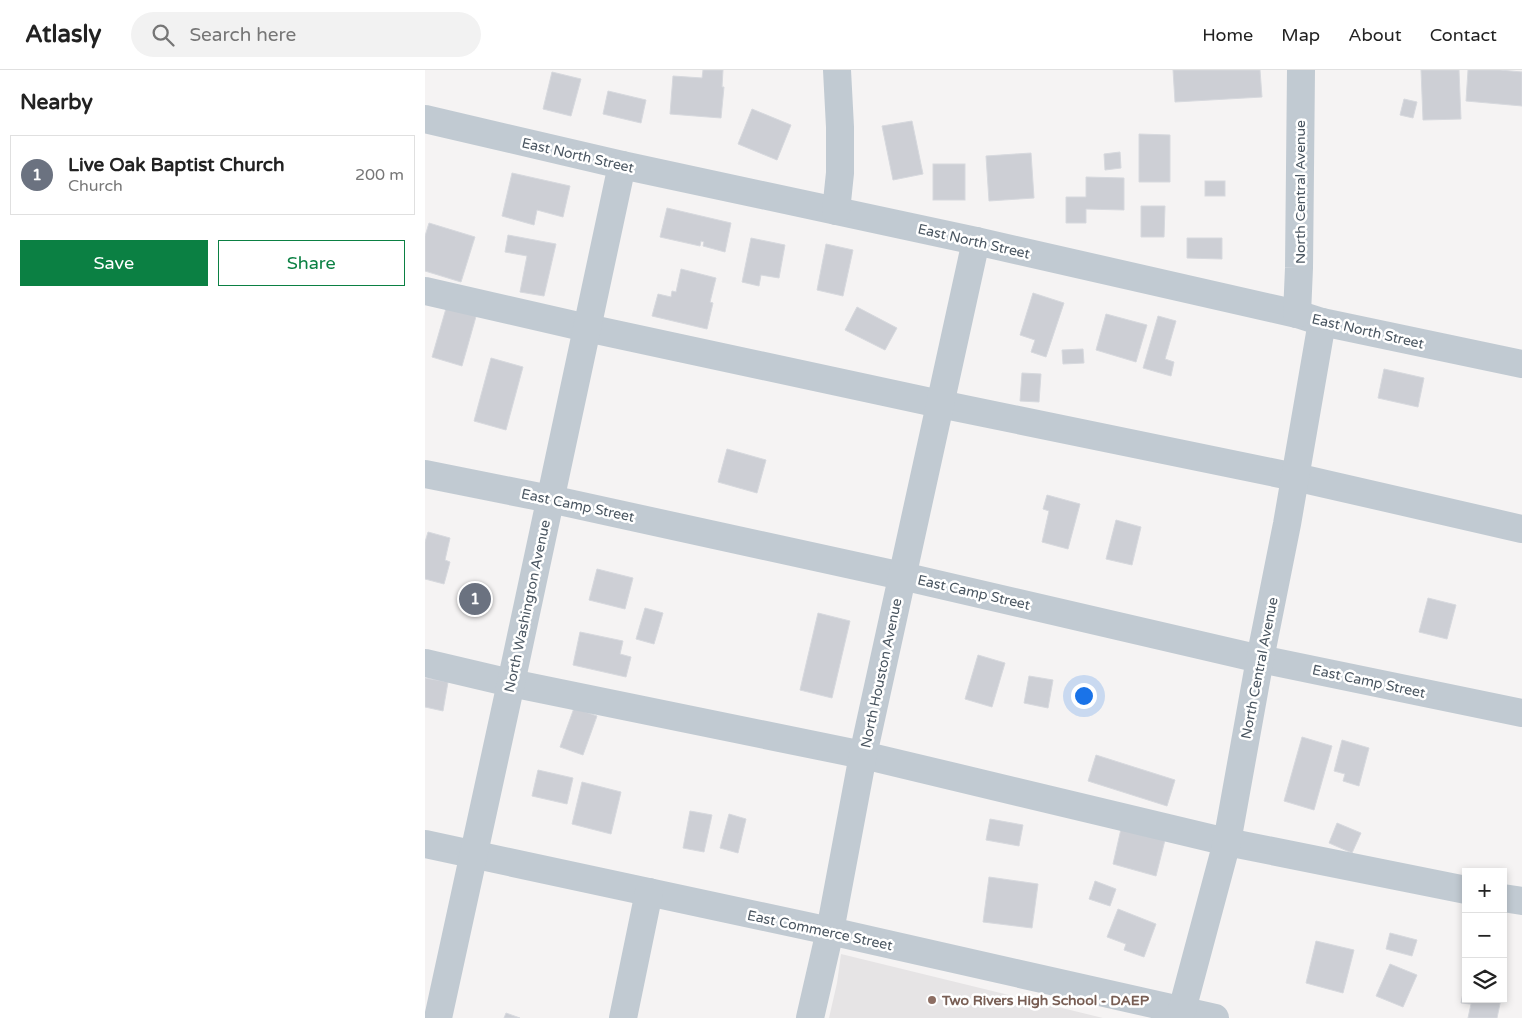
<!DOCTYPE html>
<meta charset="utf-8">
<style>
:root{--surface:#fff;--page:#f2f2f2;--text:#222;--muted:#767676;--line:#e0e0e0;--accent:#0b8043}
body{margin:0;font-family:"Varela Round",sans-serif;background:var(--page);color:var(--text)}
.controls{position:absolute;right:15px;bottom:15px;display:grid;overflow:hidden;border-radius:0px;box-shadow:0 2px 8px #0003}
.controls button{width:45px;height:45px;display:grid;place-items:center;padding:0;border:0;border-bottom:1px solid var(--line);background:var(--surface);color:var(--text);font:25px sans-serif}
.you{position:absolute;left:658px;top:625px;width:18px;height:18px;margin:-12px;border:4px solid #fff;border-radius:50%;background:#1a73e8;box-shadow:0 0 0 8px #1a73e833}
.badge{display:grid;place-items:center;width:32px;height:32px;border-radius:50%;background:var(--accent);color:#fff;font-size:16px;font-weight:700}
.pin{position:absolute;translate:-50% -50%;border:2px solid #fff;box-shadow:0 1px 5px #0006}
.list{margin:0;padding:0;list-style:none}
h2{display:flex;justify-content:space-between;align-items:center;height:65px;margin:0;padding:0 20px;font-size:21px}
h2 small{font-size:16px;font-weight:400;color:var(--muted)}
.list li{display:grid;grid-template-columns:32px 1fr auto;gap:15px;align-items:center;box-sizing:border-box;height:80px;margin:0 10px 10px;padding:0 10px;border:1px solid var(--line);border-radius:0px}
.list b{display:block;font-size:19px;white-space:nowrap}
.list p{margin:0;font-size:16px;white-space:nowrap;color:var(--muted)}
.list em{font-size:16px;font-style:normal;color:var(--muted)}
.actions{display:flex;gap:10px;padding:15px 20px}
.actions a{flex:1;padding:11px 0;border:1px solid var(--accent);border-radius:0px;text-align:center;font-size:18px;color:var(--accent)}
.actions .main{background:var(--accent);color:#fff}
.icon{flex:none;width:28px;height:28px;fill:none;stroke:currentColor;stroke-width:2;stroke-linecap:round;stroke-linejoin:round}
.map{position:relative;flex:none;width:1097px;height:948px;overflow:hidden}
header{display:flex;align-items:center;gap:30px;box-sizing:border-box;height:70px;padding:0 25px;background:var(--surface);border-bottom:1px solid var(--line)}
header strong{font-size:24px}
nav{display:flex;gap:28px;margin-inline-start:auto;font-size:18px}
.search{width:350px;height:45px;background:var(--page);display:flex;align-items:center;gap:12px;box-sizing:border-box;padding:0 18px;border-radius:28px;color:var(--muted);font-size:19px}
main{display:flex}
aside{flex:1;background:var(--surface)}
.map>svg:first-child{display:block}
.education{fill:#e6e4e5}
.building{fill:#cdcfd5;stroke:#d7d9de}
.lines{fill:none;stroke-linecap:round;stroke-linejoin:round}
.minor{stroke:#c1cad2;stroke-width:28}
.education-dot{fill:#8d6e63;stroke:#fff;stroke-width:2}
.labels{text-anchor:middle;stroke-width:5;stroke-linejoin:round;paint-order:stroke}
.street-label{font-size:14px;fill:#4a5661;stroke:#fff}
.education-label{font-size:14px;font-weight:bold;fill:#785e54;stroke:#fff;text-anchor:start}
</style>
<header>
<strong>Atlasly</strong>
<div class="search"><svg class="icon" aria-label="search" viewBox="0 0 24 24"><circle cx="10" cy="10" r="6"/><path d="M15 15l6 6"/></svg>Search here</div>
<nav><a>Home</a><a>Map</a><a>About</a><a>Contact</a></nav>
</header>
<main>
<aside>
<h2>Nearby<small></small></h2>
<ul class="list">
<li><span class="badge" style="background:#6b7280">1</span><div><b>Live Oak Baptist Church</b><p>Church</p></div><em>200 m</em></li>
</ul>
<div class="actions"><a class="main">Save</a><a>Share</a></div>
</aside>
<div class="map">
<svg width="1097" height="948" viewBox="0 0 1097 948">
<rect width="100%" height="100%" fill="#f5f3f3"/>
<path class="education" d="M416,884L678,948H404L412,913Z"/>
<g class="building">
<path d="M278,0H298L297,17H299L296,48L245,44L248,6L277,8Z"/>
<path d="M748,0H835L837,27L750,32Z"/>
<path d="M996,0H1034L1036,49L998,50Z"/>
<path d="M1043,0H1075L1097,2V36L1041,31Z"/>
<path d="M127,2L156,9L146,46L118,39Z"/>
<path d="M183,21L221,30L216,53L178,44Z"/>
<path d="M979,29L992,32L988,48L975,45Z"/>
<path d="M327,39L366,55L352,90L313,74Z"/>
<path d="M487,51L498,104L468,110L457,56Z"/>
<path d="M714,64L745,65V112H714Z"/>
<path d="M695,82L696,98L680,100L679,84Z"/>
<path d="M606,83L609,128L564,131L561,86Z"/>
<rect x="508" y="94" width="32" height="36"/>
<path d="M87,103L145,116L138,147L112,140L109,155L77,146Z"/>
<path d="M661,107L699,108V140L661,139V153H641V127H661Z"/>
<rect x="780" y="111" width="20" height="15"/>
<path d="M716,136H740L739,167H716Z"/>
<path d="M242,138L306,153L300,182L278,176L279,172L276,171L275,176L235,167Z"/>
<path d="M4,153L50,167L36,212L0,201V166Z"/>
<path d="M83,165L131,174L119,226L95,222L102,186L80,182Z"/>
<path d="M326,168L360,175L354,208L336,205L334,216L317,212Z"/>
<path d="M762,168H797V189L762,188Z"/>
<path d="M401,174L428,180L418,226L392,220Z"/>
<path d="M256,199L291,208L285,232L288,233L282,259L227,246L233,224L246,227L247,221L251,222Z"/>
<path d="M608,223L639,233L621,287L606,282L610,270L595,265Z"/>
<path d="M22,235L52,243L37,296L7,287Z"/>
<path d="M432,237L472,258L460,280L420,260Z"/>
<path d="M681,244L722,255L711,292L671,280Z"/>
<path d="M733,246L751,251L740,289L749,292L746,306L718,298Z"/>
<path d="M658,279L659,293L638,294L637,280Z"/>
<path d="M66,288L98,297L81,360L49,351Z"/>
<path d="M959,299L999,308L993,337L953,328Z"/>
<path d="M597,303L616,304L614,332L595,331Z"/>
<path d="M302,379L341,390L332,423L293,412Z"/>
<path d="M622,425L655,434L643,479L617,472L624,441L618,439Z"/>
<path d="M691,450L716,457L707,495L681,489Z"/>
<path d="M3,462L25,468L20,490L25,492L19,514L0,509V472Z"/>
<path d="M172,499L208,508L200,539L164,530Z"/>
<path d="M1003,528L1031,535L1022,569L994,562Z"/>
<path d="M220,538L238,543L229,574L211,569Z"/>
<path d="M393,543L425,551L407,628L375,620Z"/>
<path d="M155,562L198,571L195,584L206,587L201,607L148,595Z"/>
<path d="M553,585L580,593L567,637L540,629Z"/>
<path d="M604,606L628,610L623,638L599,633Z"/>
<path d="M0,608L23,612L18,641L0,637Z"/>
<path d="M149,638L172,646L158,685L135,677Z"/>
<path d="M877,667L907,676L889,740L859,731Z"/>
<path d="M917,670L944,678L934,716L918,711L920,704L909,701Z"/>
<path d="M671,685L750,710L742,736L663,711Z"/>
<path d="M113,700L148,708L142,734L107,726Z"/>
<path d="M157,712L196,722L186,764L147,754Z"/>
<path d="M265,741L287,745L279,782L258,778Z"/>
<path d="M304,744L321,749L313,783L295,778Z"/>
<path d="M565,749L598,755L594,776L561,770Z"/>
<path d="M912,753L936,763L927,783L904,773Z"/>
<path d="M696,759L740,770L731,806L688,794Z"/>
<path d="M564,807L613,814L607,858L558,852Z"/>
<path d="M670,811L691,819L685,836L664,829Z"/>
<path d="M693,839L731,854L719,887L699,880L701,874L682,867Z"/>
<path d="M965,863L992,870L987,886L961,879Z"/>
<path d="M891,871L929,880L918,923L881,913Z"/>
<path d="M965,894L992,905L978,937L951,926Z"/>
<path d="M1041,908V929H1076L1072,948H1043L1046,934L1036,933Z"/>
<path d="M81,943L95,948H79Z"/>
</g>
<g class="lines">
<g class="minor">
<path d="M0,49L197,95L551,171L872,244L897,252L1097,294"/>
<path d="M411,141L415,103V57L412,0"/>
<path d="M0,221L162,258L515,334L870,407L1097,459"/>
<path d="M872,244L874,198L876,0"/>
<path d="M0,404L125,429L477,506L835,589L1097,643"/>
<path d="M0,593L86,613L438,685L802,772L1041,820"/>
<path d="M0,774L405,861L790,948"/>
<path d="M1078,828L1097,831"/>
<path d="M757,940L802,772L835,589L862,454L897,252"/>
<path d="M13,948L86,613L197,95"/>
<path d="M198,948L224,822"/>
<path d="M385,948L405,861L438,685L551,171"/>
</g>
</g>
<circle class="education-dot" cx="507" cy="930" r="5"/>
<g class="labels">
<g class="street-label">
<text transform="translate(153 85) rotate(13)" y="5">East North Street</text>
<text transform="translate(875 122) rotate(-90)" y="5">North Central Avenue</text>
<text transform="translate(549 171) rotate(13)" y="5">East North Street</text>
<text transform="translate(943 261) rotate(13)" y="5">East North Street</text>
<text transform="translate(153 435) rotate(12)" y="5">East Camp Street</text>
<text transform="translate(549 522) rotate(13)" y="5">East Camp Street</text>
<text transform="translate(102 536) rotate(-78)" y="5">North Washington Avenue</text>
<text transform="translate(834 598) rotate(-79)" y="5">North Central Avenue</text>
<text transform="translate(456 603) rotate(-78)" y="5">North Houston Avenue</text>
<text transform="translate(944 611) rotate(12)" y="5">East Camp Street</text>
<text transform="translate(395 860) rotate(12)" y="5">East Commerce Street</text>
</g>
<g class="education-label">
<text x="517" y="935">Two Rivers High School - DAEP</text>
</g>
</g>
</svg>
<div class="controls">
<button>+</button>
<button>−</button>
<button><svg class="icon" aria-label="layers" viewBox="0 0 24 24"><path d="M12 4l9 5-9 5-9-5zM3 14l9 5 9-5"/></svg></button>
</div>
<div class="you"></div>
<div class="pin badge" style="left:50px;top:529px;background:#6b7280">1</div>
</div>
</main>
